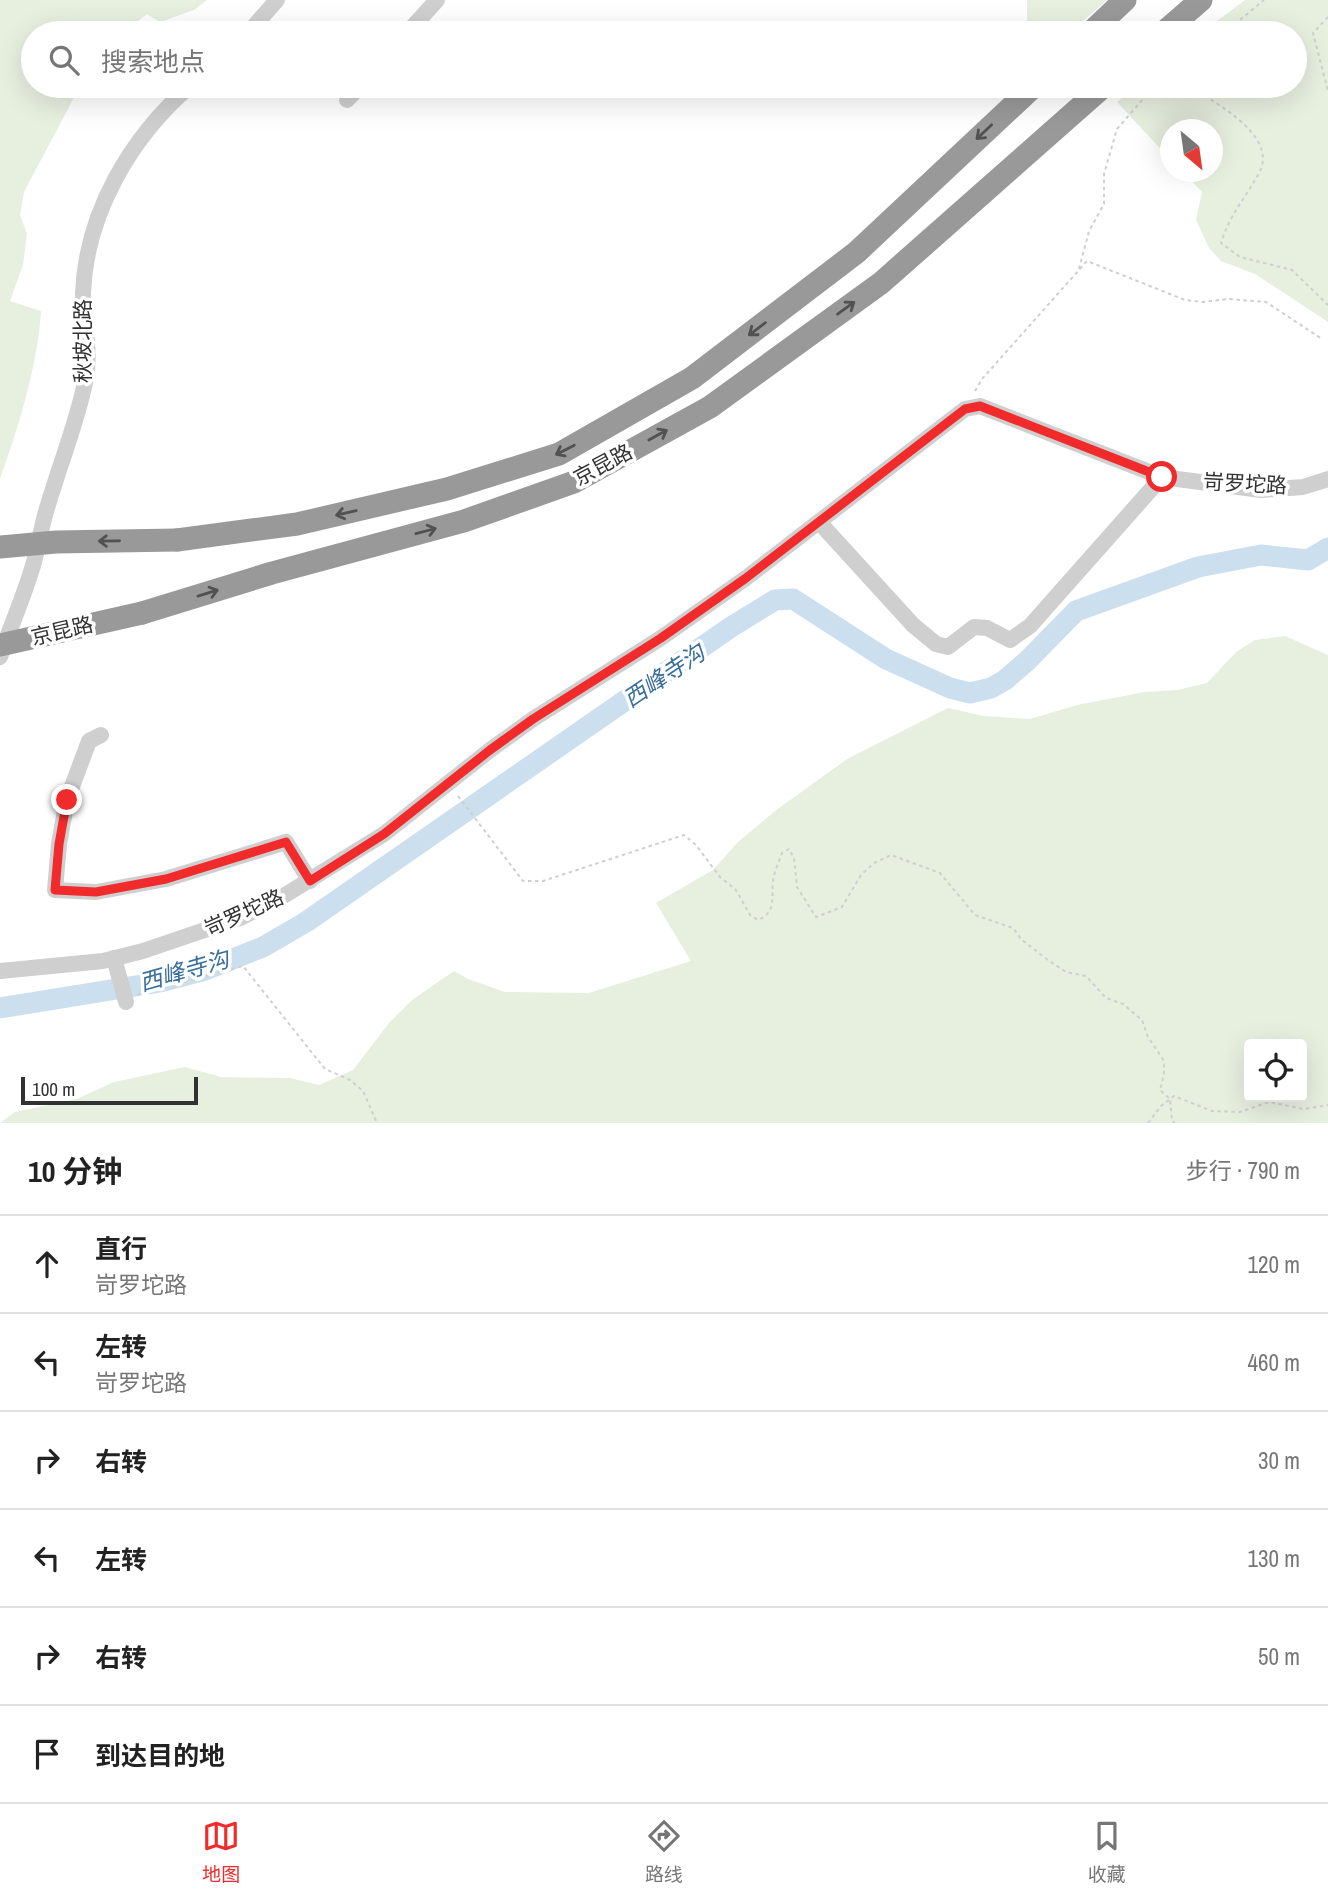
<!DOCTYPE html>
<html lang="zh">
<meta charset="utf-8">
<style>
:root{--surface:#fff;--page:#f6f6f6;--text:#222;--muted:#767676;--line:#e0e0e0;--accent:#f12b2b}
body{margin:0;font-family:"Archivo Narrow","Noto Sans SC",sans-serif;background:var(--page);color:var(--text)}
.controls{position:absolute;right:21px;bottom:21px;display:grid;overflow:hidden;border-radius:7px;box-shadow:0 7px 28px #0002}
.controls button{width:63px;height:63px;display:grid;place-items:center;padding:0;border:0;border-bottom:2px solid var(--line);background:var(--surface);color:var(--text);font:35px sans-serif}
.compass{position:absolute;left:1160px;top:119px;width:63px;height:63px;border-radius:50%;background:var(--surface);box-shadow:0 7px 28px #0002;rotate:151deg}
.scale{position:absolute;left:21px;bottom:18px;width:177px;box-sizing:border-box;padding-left:7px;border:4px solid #323232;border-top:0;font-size:19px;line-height:24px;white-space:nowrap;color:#323232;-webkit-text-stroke:5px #fff;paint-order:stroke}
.stop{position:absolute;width:21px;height:21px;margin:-16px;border:5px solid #f12b2b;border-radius:50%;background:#fff}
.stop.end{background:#f12b2b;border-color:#fff;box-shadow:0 2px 7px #0008}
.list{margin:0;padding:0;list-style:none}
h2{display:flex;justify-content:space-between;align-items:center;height:91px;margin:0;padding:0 28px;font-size:30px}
h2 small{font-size:23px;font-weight:400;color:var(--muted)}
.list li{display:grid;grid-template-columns:46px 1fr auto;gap:21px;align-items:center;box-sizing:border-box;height:98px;padding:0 28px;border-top:2px solid var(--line)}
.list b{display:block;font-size:26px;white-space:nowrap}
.list p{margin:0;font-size:23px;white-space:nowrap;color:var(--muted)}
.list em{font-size:23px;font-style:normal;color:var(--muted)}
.icon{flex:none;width:38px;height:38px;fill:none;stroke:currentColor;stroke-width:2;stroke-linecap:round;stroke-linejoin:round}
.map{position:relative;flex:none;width:1328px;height:1123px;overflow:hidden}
.search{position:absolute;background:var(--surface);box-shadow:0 7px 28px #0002;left:21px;right:21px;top:21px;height:77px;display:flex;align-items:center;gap:18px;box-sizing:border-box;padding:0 24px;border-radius:38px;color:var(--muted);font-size:26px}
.sheet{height:679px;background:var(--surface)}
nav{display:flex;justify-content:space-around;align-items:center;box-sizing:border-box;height:98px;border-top:2px solid var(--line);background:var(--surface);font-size:19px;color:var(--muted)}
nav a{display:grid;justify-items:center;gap:4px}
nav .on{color:var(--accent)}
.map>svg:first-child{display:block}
.green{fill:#e7efdf;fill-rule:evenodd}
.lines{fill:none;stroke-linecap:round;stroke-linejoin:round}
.river{stroke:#cbdfef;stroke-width:21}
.path{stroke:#cfcfcf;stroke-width:2;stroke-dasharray:3.5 3.5;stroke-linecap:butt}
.minor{stroke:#cfcfcf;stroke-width:16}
.highway{stroke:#999;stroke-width:23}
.highway-bridge{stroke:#999;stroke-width:23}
.oneway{stroke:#515151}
.route{stroke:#f12b2b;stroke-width:9}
.labels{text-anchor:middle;stroke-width:7;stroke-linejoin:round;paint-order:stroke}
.street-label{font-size:21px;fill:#323232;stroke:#fff}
.water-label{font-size:23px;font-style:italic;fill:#386e9b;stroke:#fff}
</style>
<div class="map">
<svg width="1328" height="1123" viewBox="0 0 1328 1123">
<rect width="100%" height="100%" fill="#fff"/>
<g class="green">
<path d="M0,0H207L194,10L160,22L147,14L123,33H33V86H80L24,192L20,215L27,234L23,265L10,301L41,311C37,369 19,425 0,479Z"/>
<path d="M1027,0H1107L1069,33H1027Z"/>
<path d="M1245,0H1328V322L1255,274L1221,261L1209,248L1196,220L1202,192L1183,172H1212V130H1170V159L1117,102L1136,86H1295V33H1201Z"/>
<path d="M1285,636L1328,655V1123H0L15,1112L77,1099L114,1082L185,1067L221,1077L290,1078L319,1085L353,1070L389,1023L412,1000L454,971L468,979L505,992L589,993L691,961L656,903L713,870L738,842L775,811L847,759L948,708L984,716L1030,719L1077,705L1145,692L1177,690L1207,683L1236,652L1255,640ZM1302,1044V1097H1249V1044Z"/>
</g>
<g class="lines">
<path class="river" d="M0,1008L160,982L205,970L263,947L306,922L731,627L775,600L793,599L886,659L950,688L970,693L991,688L1005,680L1027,661L1076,611L1198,567L1261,555L1308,560L1328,548"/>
<g class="path">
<path d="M1328,17L1313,33L1328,91"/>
<path d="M1224,33L1264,0"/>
<path d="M1198,86L1197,90C1222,108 1280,138 1258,175C1245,198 1229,216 1221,243L1240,257L1292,270L1328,305"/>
<path d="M1079,269L1089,231L1104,204V174L1117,129L1150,91L1160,86"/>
<path d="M975,391L982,379L1087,261L1185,300L1202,302L1229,299L1266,302L1322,339"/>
<path d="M458,796L523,881H543L684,835L696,845L720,877L736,890L750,915L758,920C777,912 771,898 773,881C774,872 779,862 782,853L789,849L794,858L797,887L816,917L842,907L861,875L874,863L891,855L940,873L975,915L1013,928L1022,940L1048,960L1066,972L1086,976L1106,998L1123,1004L1142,1020L1148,1037L1164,1061V1074L1160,1090L1170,1099L1172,1121L1175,1123"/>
<path d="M137,995L243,966L325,1069L350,1080L363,1091L377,1123"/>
<path d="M1148,1123L1161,1106L1174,1096L1212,1111L1240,1112L1269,1102L1304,1109L1328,1105"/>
</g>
<g class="minor">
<path d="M248,33L277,0"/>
<path d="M407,33L437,0"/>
<path d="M347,100L360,86"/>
<path d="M819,522L913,625L936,644L948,647L974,627L987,628L1010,640L1030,626L1162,477"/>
<path d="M0,657C11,625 25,594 34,562C39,543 42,523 48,505C60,464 76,425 85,383C92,353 83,322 83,293C86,213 131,137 190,86"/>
<path d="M101,735L89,741L67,800L59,844L55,890L96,892L166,879L286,842L310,881"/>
<path d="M114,958L126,1002"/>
<path d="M0,971L103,961L143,951L240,918L277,900L384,834L490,750L533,719L661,638L746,578L965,409L980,406L1162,477L1261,490L1303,487L1328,479"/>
</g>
<g class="highway">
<path d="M1090,33L1125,0"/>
<path d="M1163,33L1201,0"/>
<path d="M177,540L297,524L447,489L559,454L692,378L857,252L1034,86"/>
<path d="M142,613L272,573L464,521L574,482L710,407L881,283L1104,86"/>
</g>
<g class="highway-bridge">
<path d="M0,547L56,542L177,540"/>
<path d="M0,645L142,613"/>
</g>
</g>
<defs><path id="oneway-shaft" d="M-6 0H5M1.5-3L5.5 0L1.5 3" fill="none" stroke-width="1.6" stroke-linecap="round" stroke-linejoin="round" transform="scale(1.75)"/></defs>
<g class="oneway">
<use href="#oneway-shaft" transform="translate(984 132) rotate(137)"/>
<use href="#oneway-shaft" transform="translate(846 308) rotate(-36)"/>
<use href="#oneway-shaft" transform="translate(757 329) rotate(143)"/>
<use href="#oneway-shaft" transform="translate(658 435) rotate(-29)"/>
<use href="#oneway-shaft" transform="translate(565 450) rotate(153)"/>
<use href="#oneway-shaft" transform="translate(346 513) rotate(167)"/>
<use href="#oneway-shaft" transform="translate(426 531) rotate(-15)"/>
<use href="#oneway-shaft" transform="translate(109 541) rotate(179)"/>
<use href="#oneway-shaft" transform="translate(208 593) rotate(-17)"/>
</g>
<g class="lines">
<path class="route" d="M67,800L59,844L55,890L96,892L166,879L286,842L310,881L384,834L490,750L533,719L661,638L746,578L965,409L980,406L1162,477"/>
</g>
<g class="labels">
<g class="street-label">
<text transform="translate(83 341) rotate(-90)" y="7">秋坡北路</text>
<text transform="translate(603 465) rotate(-28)" y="7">京昆路</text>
<text transform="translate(1245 484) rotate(3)" y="7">岢罗坨路</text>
<text transform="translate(62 631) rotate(-13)" y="7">京昆路</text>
<text transform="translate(244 913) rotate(-24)" y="7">岢罗坨路</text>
</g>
<g class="water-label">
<text transform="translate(664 676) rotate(-34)" y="8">西峰寺沟</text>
<text transform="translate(184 971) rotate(-16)" y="8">西峰寺沟</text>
</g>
</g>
</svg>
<div class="controls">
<button><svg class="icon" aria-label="locate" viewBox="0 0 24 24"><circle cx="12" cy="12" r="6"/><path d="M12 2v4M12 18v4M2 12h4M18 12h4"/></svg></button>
</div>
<svg class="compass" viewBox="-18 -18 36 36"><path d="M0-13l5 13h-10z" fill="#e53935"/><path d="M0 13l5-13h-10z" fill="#767676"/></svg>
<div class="scale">100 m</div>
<div class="stop" style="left:1162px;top:477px"></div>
<div class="stop end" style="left:67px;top:800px"></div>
<div class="search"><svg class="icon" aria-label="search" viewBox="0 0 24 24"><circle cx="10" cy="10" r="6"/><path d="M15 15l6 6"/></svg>搜索地点</div>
</div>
<section class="sheet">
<h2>10 分钟<small>步行 · 790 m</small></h2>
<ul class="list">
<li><svg class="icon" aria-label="ahead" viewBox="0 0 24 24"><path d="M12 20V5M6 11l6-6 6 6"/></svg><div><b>直行</b><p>岢罗坨路</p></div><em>120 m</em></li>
<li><svg class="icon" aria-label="left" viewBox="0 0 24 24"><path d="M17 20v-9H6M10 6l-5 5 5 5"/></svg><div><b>左转</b><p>岢罗坨路</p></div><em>460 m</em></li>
<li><svg class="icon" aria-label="right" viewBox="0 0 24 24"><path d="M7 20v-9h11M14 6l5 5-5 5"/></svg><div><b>右转</b></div><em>30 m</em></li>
<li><svg class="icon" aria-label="left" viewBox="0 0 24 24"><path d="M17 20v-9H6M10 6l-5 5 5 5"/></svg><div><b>左转</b></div><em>130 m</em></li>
<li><svg class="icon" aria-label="right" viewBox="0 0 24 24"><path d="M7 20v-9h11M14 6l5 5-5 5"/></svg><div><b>右转</b></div><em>50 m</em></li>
<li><svg class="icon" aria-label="arrive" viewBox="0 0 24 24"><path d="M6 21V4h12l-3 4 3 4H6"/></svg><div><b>到达目的地</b></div></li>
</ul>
</section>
<nav>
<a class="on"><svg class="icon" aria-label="map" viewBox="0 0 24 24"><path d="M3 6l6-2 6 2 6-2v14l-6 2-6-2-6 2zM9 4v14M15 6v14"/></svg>地图</a>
<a><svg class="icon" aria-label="directions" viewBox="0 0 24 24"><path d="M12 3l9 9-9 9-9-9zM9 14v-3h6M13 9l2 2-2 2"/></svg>路线</a>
<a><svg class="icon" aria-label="saved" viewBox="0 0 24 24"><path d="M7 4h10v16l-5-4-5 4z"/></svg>收藏</a>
</nav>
